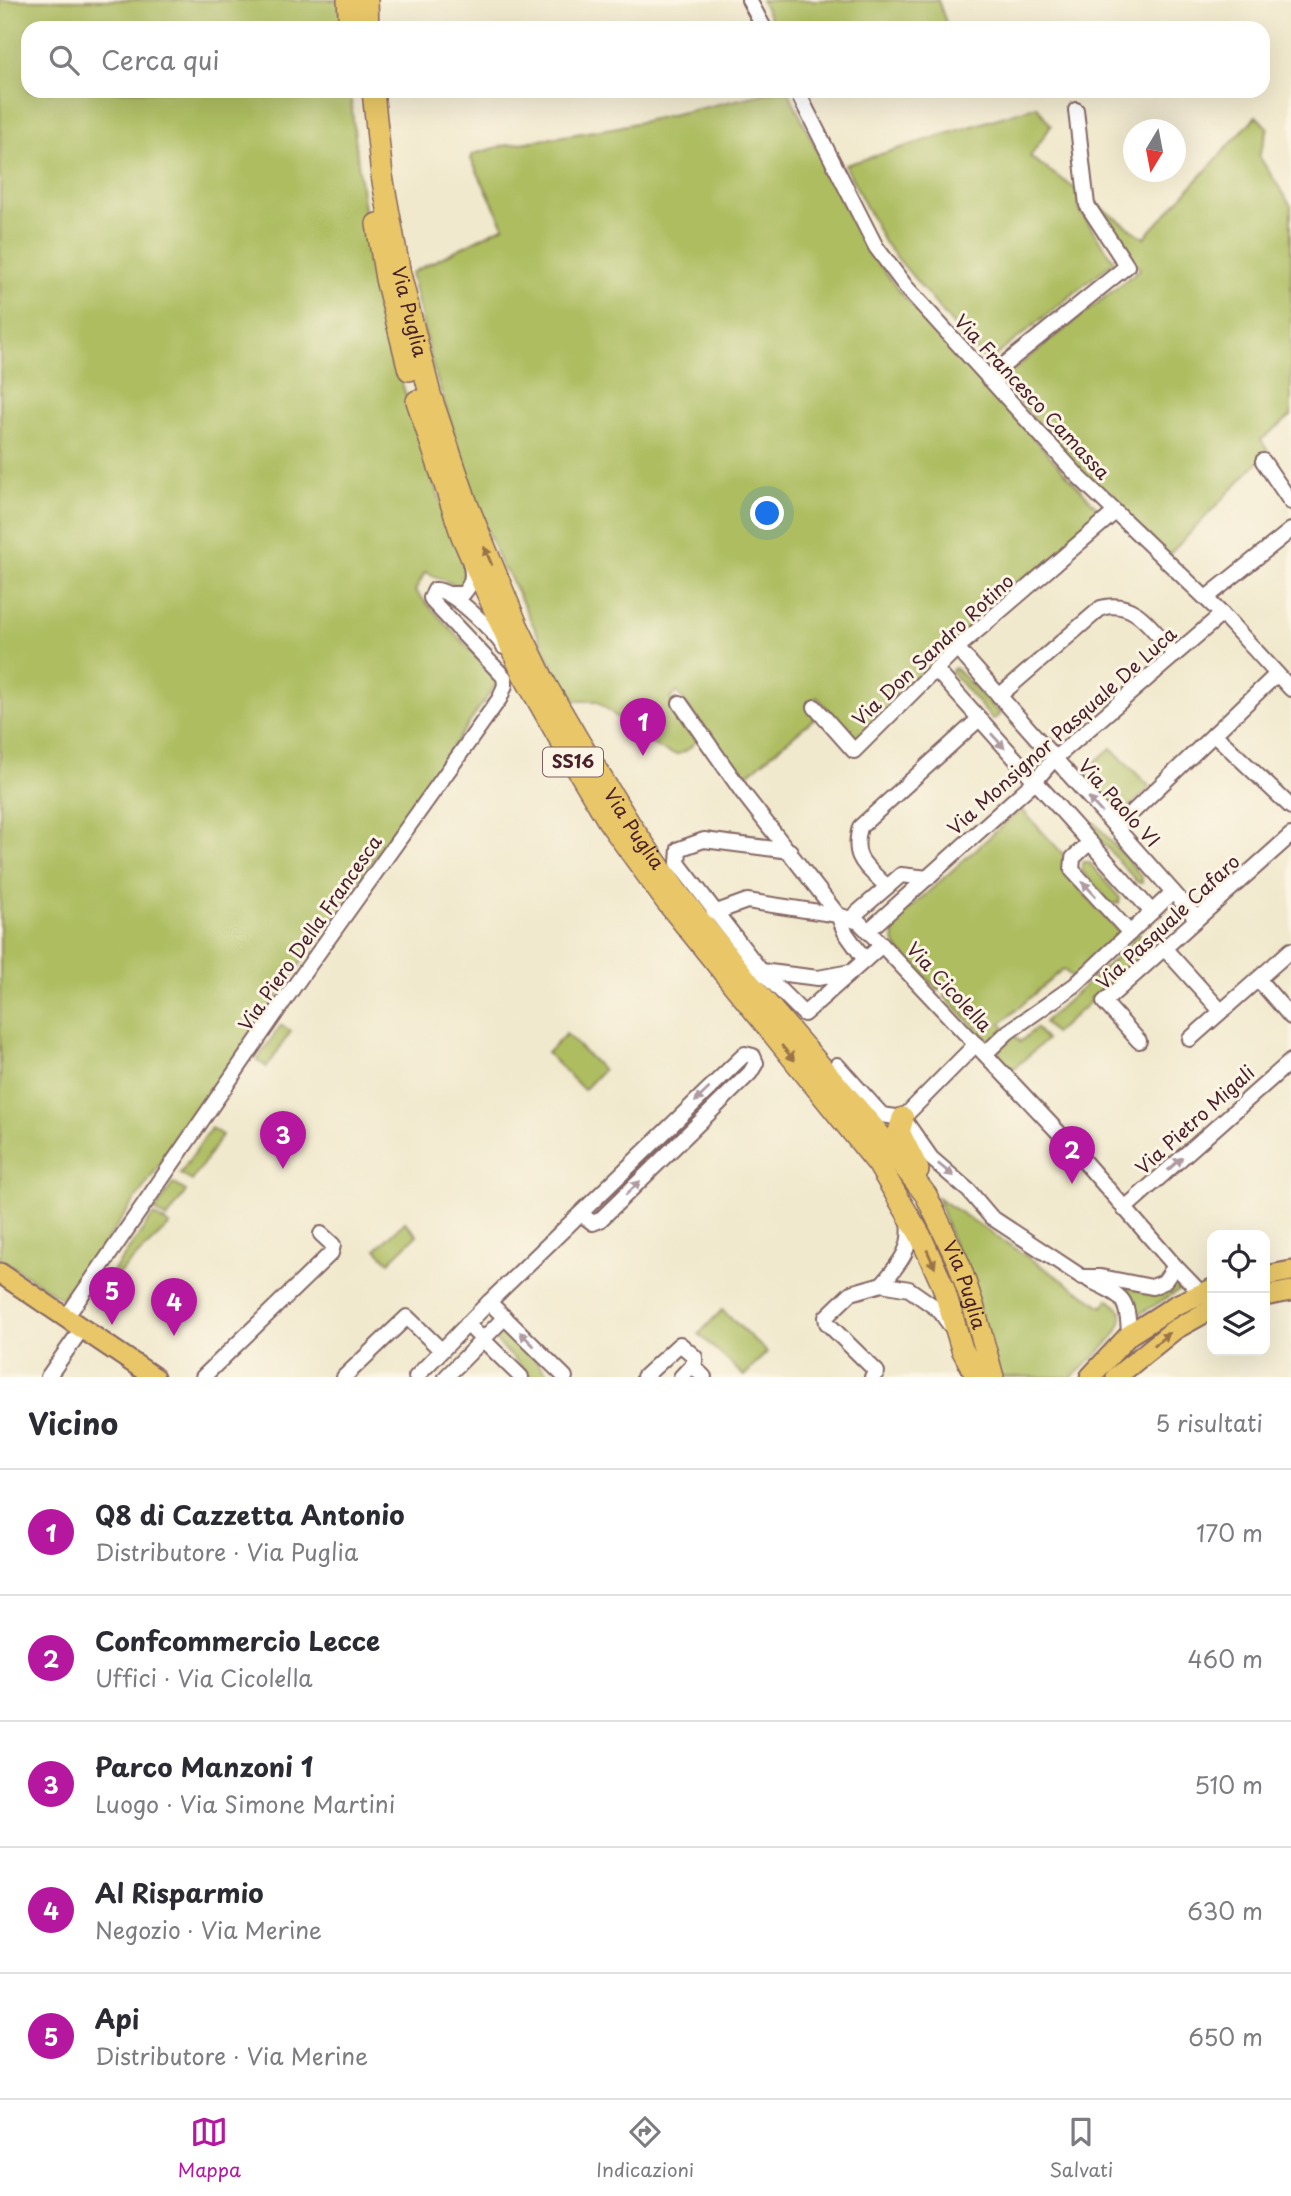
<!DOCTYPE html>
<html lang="it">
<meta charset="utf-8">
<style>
:root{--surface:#fff;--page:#f2f2f3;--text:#2b2b33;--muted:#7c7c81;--line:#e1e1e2;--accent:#b5179e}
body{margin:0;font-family:"Playpen Sans",sans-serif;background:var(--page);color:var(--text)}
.controls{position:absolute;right:21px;bottom:21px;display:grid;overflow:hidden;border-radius:14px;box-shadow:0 7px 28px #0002}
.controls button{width:63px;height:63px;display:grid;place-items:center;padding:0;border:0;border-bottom:2px solid var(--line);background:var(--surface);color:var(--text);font:35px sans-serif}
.compass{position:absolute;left:1123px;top:119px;width:63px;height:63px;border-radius:50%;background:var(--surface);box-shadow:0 7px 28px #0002;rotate:190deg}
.you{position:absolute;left:768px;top:514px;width:24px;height:24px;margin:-18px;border:5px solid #fff;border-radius:50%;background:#1a73e8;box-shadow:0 0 0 10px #1a73e833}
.badge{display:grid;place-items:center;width:46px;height:46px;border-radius:50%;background:var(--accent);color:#fff;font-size:23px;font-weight:700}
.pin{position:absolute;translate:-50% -58px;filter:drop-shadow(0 2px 4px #0008)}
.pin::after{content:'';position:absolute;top:37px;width:24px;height:21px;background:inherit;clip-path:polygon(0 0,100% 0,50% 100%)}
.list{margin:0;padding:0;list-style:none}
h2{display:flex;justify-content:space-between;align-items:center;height:91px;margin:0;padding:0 28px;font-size:30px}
h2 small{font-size:23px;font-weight:400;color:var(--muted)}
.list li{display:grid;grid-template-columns:46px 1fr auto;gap:21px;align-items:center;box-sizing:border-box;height:126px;padding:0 28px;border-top:2px solid var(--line)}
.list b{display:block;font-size:26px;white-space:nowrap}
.list p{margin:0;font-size:23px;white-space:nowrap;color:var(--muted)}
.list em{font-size:23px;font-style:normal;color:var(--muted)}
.icon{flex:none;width:38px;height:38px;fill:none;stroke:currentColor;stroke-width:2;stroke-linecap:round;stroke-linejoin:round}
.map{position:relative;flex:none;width:1291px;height:1377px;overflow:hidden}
.search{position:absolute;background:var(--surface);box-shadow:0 7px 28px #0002;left:21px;right:21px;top:21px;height:77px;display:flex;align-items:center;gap:18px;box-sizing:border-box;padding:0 24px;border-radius:21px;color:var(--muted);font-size:26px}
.sheet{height:721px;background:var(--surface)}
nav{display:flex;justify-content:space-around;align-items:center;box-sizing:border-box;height:98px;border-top:2px solid var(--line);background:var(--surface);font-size:19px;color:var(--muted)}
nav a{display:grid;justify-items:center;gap:4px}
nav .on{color:var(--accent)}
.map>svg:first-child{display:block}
.green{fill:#adbd60;stroke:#7c6e46;stroke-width:2}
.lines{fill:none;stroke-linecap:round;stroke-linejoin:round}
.minor-casing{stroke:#846664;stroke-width:18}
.major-casing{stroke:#846664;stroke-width:23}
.highway-casing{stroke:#846664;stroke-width:24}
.minor{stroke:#fff;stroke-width:14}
.major{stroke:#e9c769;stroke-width:19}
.highway{stroke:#e9c769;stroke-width:21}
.oneway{fill:#9a734a}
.oneway2{fill:#ae9aa0}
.labels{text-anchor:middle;stroke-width:6;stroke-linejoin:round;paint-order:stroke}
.shield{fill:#fcf5e5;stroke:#7f5f63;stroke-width:2}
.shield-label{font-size:18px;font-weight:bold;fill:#4a1f2b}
.street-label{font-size:19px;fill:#4a1f2b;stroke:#fcf5e5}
</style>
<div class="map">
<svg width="1291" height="1377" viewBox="0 0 1291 1377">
<rect width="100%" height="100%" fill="#fcf5e5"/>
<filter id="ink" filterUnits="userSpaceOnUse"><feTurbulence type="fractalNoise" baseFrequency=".0143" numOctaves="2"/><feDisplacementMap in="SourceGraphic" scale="14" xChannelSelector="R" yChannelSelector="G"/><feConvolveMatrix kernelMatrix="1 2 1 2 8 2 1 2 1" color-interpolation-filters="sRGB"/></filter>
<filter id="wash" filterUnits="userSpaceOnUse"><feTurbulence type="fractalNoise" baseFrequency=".00686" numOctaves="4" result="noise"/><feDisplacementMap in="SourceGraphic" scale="28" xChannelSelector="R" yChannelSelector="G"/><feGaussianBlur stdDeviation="1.57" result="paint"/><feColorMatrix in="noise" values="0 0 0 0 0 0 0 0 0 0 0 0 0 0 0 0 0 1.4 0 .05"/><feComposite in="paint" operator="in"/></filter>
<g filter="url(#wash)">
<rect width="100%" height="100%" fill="#f1e9cd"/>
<g class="green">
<path d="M0,0H341L342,28H28V91H350C357,156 364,222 377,286C398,383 432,477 465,570L463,582L457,586L425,572L415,591L499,680L74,1287L71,1286L62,1299L0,1258Z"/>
<path d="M761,0H938L948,28H775Z"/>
<path d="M776,91H788C822,159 852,231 899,291L1104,515L982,618L859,738L852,736L817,697L809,704L818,715L742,779L677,692L670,699L699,738C692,745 688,752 678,754C660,757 613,713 597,701H577L566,693L508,573L502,568L475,500L432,364L411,273L504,226L471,159L473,154L502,146L618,127Z"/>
<path d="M1037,106L1051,126L1030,157L1077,190L1080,211L1114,261L988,362L963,337L884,242L845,165Z"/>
<path d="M1256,116L1268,128L1259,156L1291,206V416L1261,440L1270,454L1255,465L1169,555L1082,473L1002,382V379L1140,269L1098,210L1099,206L1144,238Z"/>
<path d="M955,668L1000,714L993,720L952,673V670Z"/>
<path d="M1111,748L1150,787L1121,815L1082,773Z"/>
<path d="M1021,809L1065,856L1063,868L1067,875L1121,934L1074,979L1063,969L1001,1023L1005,1028L991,1040H987L944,996L955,986L949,980L938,990L897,948C892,938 892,928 898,919Z"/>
<path d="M1095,823L1142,877V883L1137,882L1090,828Z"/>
<path d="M1083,862H1089L1120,898L1119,903L1111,904L1081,870Z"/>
<path d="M1139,933L1152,947L1054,1034L1044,1022L1132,943L1130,941Z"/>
<path d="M281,1025L291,1031L267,1067L257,1060Z"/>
<path d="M1036,1028L1046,1040L1010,1072L997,1059L1000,1047L1014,1035L1020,1042Z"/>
<path d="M566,1034L603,1070L584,1090L547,1053Z"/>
<path d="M211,1128L222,1135L192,1181L180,1174Z"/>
<path d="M173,1183L186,1191L167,1219L155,1211Z"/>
<path d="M937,1197L1103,1307L1108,1299C1114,1304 1121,1308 1122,1316C1122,1337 1086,1364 1072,1377H999Z"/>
<path d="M153,1215L170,1225L97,1294Z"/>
<path d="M405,1222L417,1235L389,1262L376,1249Z"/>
<path d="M1106,1281L1157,1291L1166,1290L1173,1282L1180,1290L1140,1314H1133Z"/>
<path d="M722,1310L767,1352L744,1376L699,1334Z"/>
<path d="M504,1329L552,1377H532L494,1339Z"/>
</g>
</g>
<g filter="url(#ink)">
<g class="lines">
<defs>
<g id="minor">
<path d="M749,0L764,28"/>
<path d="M797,91L876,247L906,287L1079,477L1222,614L1291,689"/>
<path d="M988,378L1127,266L1087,205L1076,110"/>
<path d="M1263,461L1291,502"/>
<path d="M450,594H463C472,584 474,576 470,563"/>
<path d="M1206,598L1291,530"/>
<path d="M957,648L1197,919"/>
<path d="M937,671L1152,912"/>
<path d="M999,696L1101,608C1136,598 1153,631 1175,655"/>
<path d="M680,703L743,793L838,915L859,922L882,945L1061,1135L1175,1266L1201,1293"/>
<path d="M815,707L854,751L957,648L1114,513"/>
<path d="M1214,734L1291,807"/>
<path d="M1116,828L1277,674"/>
<path d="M1089,843L1073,858L1072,870L1130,933"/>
<path d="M790,851L704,840L679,849L678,863L761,971L804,1014L882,945"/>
<path d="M887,887C866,865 851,860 860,827L979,719"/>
<path d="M714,913L747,901L838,915L845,932L865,960"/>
<path d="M851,918L901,875L928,878"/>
<path d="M868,931L1035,781L1054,759L1222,614"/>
<path d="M1164,948L1221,1011"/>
<path d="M761,971L818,978L850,972"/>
<path d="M1258,979L1291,1017"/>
<path d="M1190,1039L1291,950"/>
<path d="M1139,1041L1104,1002L1291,835"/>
<path d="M985,1054L1008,1032L1075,985L1173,892"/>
<path d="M837,1065L882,1115L903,1118"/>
<path d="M903,1118L931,1158L969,1191L991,1217L1082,1277H1101L1152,1287L1164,1282L1175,1266"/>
<path d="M903,1118L976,1044"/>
<path d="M1124,1209L1291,1061"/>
<path d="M1089,1280C1123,1296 1128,1297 1129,1335"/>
<path d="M882,1284C899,1264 913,1249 909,1221"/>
<path d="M489,1302L565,1377"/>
<path d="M65,1319L293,988L500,698L505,685L504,677L434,603L431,598L435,590C451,588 494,632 504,647"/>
<path d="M467,1324L521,1377"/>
<path d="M693,1366L704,1377"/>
<path d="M48,1377L81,1330"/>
<path d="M203,1377L331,1253L333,1245L321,1234"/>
<path d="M344,1377L407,1317L441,1350"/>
<path d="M416,1377L489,1302L745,1054L753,1056L756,1063L750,1073L600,1220L593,1223L581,1214"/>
<path d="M446,1377L505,1317"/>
<path d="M644,1377L680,1344L695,1357V1362L681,1377"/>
<path d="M872,1377L877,1372L827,1323L826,1317L851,1293L882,1284L909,1289L939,1310L950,1325"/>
</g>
<g id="major">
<path d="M0,1273L154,1377"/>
<path d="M1265,1276L1291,1271"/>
<path d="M1265,1296L1291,1291"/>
<path d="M1090,1377L1129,1335L1176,1305L1212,1289"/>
<path d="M1116,1377L1174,1330L1212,1309"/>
</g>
<g id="highway">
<path d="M348,0L350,28"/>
<path d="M367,0L368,28"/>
<path id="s1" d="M373,91L382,176L400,274L430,394L467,504L517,625L546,685L578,740L631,826L677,892L750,984L879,1134L926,1195L959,1264L973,1305L993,1377"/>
<path d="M377,224L386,279L409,370"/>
<path d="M417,401L462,536L523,674L566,750L609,822L666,901L878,1164L920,1235L943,1286L962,1349L977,1377"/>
<path d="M903,1118L899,1132L918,1170"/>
</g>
</defs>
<use href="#minor" class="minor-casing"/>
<use href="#major" class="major-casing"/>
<use href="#highway" class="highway-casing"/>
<use href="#minor" class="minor"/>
<use href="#major" class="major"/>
<use href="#highway" class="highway"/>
</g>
<defs><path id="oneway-solid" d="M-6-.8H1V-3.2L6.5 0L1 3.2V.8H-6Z" transform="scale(1.75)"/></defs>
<g class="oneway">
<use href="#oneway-solid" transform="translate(488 556) rotate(-113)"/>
<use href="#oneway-solid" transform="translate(788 1053) rotate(50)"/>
<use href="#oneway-solid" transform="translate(931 1259) rotate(66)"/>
<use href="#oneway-solid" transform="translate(1162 1339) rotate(-39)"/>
</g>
<g class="oneway2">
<use href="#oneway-solid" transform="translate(998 741) rotate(48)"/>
<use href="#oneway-solid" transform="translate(1095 805) rotate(-132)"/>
<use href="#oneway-solid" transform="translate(1089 889) rotate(-133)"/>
<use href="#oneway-solid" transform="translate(702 1095) rotate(136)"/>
<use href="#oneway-solid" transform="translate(1175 1164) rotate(-42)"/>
<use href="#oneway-solid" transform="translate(946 1170) rotate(39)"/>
<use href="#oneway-solid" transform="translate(633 1188) rotate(-44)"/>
<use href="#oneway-solid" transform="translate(527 1339) rotate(-135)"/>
</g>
</g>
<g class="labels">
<rect class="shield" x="543" y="747.5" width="60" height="29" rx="5"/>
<g class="shield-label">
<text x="573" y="768">SS16</text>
</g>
<g class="street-label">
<text dy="7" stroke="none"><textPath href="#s1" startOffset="224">Via Puglia</textPath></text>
<text transform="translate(1032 397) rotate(47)" y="7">Via Francesco Camassa</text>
<text transform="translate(933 650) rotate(-43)" y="7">Via Don Sandro Rotino</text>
<text transform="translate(1062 731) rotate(-42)" y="7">Via Monsignor Pasquale De Luca</text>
<text transform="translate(1119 803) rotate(48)" y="7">Via Paolo VI</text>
<text dy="7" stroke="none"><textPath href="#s1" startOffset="791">Via Puglia</textPath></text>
<text transform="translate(1168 922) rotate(-43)" y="7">Via Pasquale Cafaro</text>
<text transform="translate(310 933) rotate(-55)" y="7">Via Piero Della Francesca</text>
<text transform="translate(949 987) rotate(47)" y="7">Via Cicolella</text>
<text transform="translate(1195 1120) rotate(-42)" y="7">Via Pietro Migali</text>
<text dy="7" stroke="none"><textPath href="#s1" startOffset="1358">Via Puglia</textPath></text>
</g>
</g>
</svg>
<div class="controls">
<button><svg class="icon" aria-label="locate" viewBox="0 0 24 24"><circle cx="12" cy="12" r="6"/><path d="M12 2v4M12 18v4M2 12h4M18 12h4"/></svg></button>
<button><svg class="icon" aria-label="layers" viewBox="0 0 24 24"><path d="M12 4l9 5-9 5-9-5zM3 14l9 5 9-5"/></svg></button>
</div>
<svg class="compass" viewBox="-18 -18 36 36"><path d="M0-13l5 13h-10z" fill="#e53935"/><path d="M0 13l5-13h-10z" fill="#7c7c81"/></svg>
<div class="you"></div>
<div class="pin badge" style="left:643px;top:756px">1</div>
<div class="pin badge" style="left:1072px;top:1184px">2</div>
<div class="pin badge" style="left:283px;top:1169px">3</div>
<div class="pin badge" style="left:174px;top:1336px">4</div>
<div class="pin badge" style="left:112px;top:1325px">5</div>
<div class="search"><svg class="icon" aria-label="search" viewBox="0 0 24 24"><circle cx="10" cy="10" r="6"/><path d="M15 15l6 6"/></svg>Cerca qui</div>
</div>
<section class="sheet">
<h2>Vicino<small>5 risultati</small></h2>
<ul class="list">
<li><span class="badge">1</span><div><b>Q8 di Cazzetta Antonio</b><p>Distributore · Via Puglia</p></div><em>170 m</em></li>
<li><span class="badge">2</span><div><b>Confcommercio Lecce</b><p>Uffici · Via Cicolella</p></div><em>460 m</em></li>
<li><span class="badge">3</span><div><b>Parco Manzoni 1</b><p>Luogo · Via Simone Martini</p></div><em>510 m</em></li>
<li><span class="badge">4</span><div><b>Al Risparmio</b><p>Negozio · Via Merine</p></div><em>630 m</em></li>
<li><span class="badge">5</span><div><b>Api</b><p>Distributore · Via Merine</p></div><em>650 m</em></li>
</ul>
</section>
<nav>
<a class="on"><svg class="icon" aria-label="map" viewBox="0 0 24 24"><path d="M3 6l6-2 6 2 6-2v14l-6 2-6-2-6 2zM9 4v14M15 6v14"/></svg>Mappa</a>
<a><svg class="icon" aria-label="directions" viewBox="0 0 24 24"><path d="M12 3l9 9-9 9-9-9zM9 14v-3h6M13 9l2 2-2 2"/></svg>Indicazioni</a>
<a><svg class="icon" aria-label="saved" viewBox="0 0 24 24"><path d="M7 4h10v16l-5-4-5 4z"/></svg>Salvati</a>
</nav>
